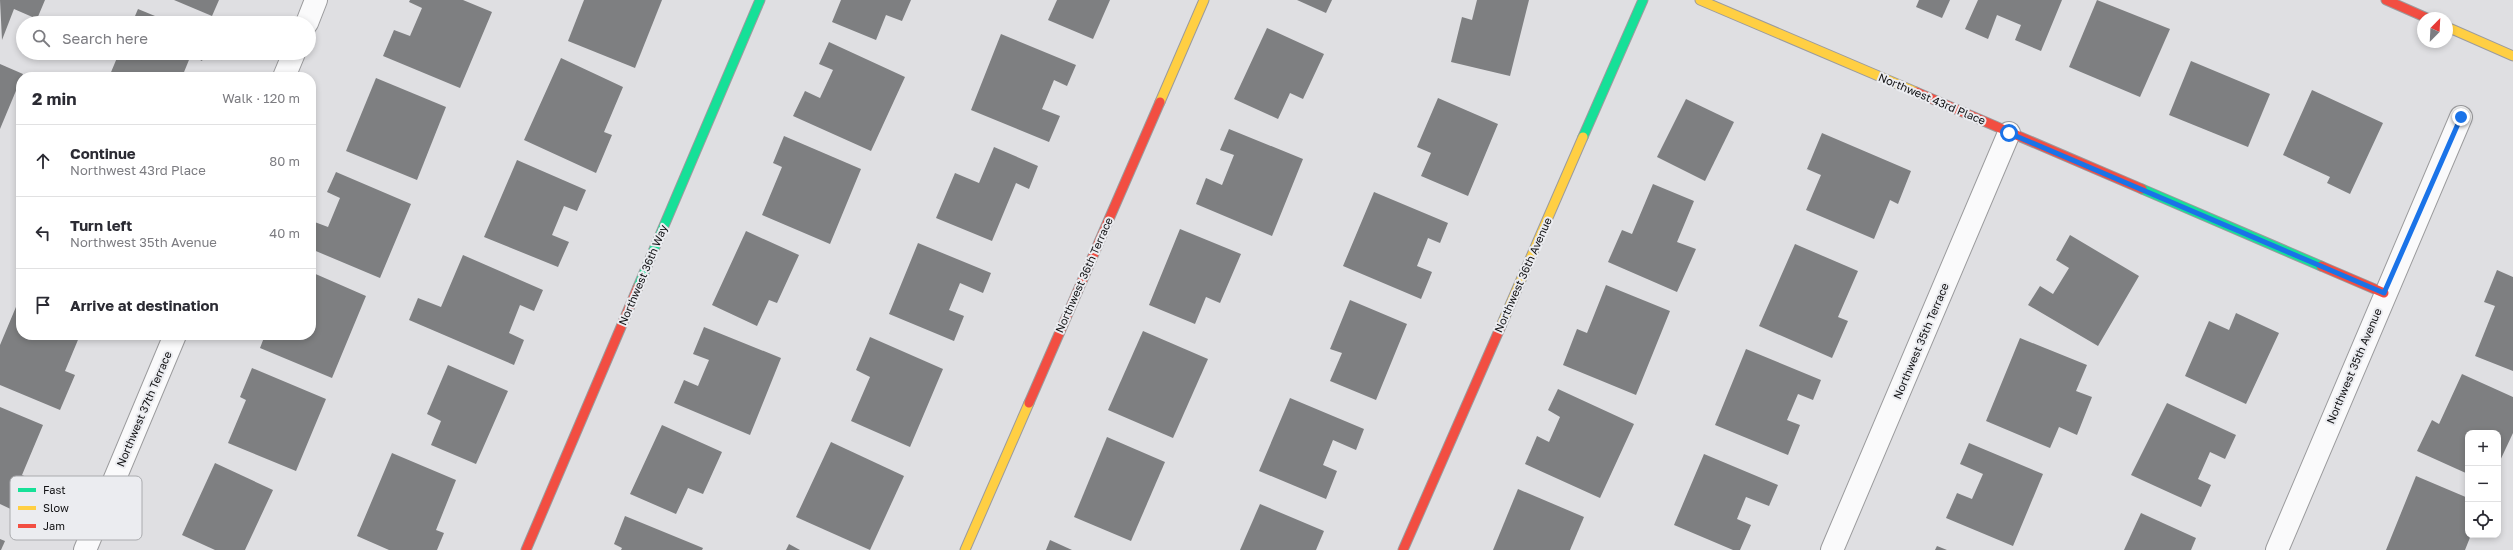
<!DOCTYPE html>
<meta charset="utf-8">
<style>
:root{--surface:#fff;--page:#f7f7f7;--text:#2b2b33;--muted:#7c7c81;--line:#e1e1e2}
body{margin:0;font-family:"Golos Text",sans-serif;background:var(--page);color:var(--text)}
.controls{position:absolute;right:12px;bottom:12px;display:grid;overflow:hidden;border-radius:8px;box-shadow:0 2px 6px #0003}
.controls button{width:36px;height:36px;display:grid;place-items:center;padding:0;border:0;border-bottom:1px solid var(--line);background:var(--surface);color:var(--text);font:20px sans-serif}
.compass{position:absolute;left:2417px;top:12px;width:36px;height:36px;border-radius:50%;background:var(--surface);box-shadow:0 2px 6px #0003;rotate:24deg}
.stop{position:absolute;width:12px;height:12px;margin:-9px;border:3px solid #1a73e8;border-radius:50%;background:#fff}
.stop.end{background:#1a73e8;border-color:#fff;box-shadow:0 1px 4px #0008}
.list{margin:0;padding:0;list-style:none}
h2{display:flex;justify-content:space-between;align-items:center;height:52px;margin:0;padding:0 16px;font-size:17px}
h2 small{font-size:13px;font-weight:400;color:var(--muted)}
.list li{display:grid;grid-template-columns:26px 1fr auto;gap:12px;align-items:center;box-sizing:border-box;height:72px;padding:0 16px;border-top:1px solid var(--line)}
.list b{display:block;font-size:15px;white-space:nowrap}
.list p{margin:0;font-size:13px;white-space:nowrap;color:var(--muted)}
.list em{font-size:13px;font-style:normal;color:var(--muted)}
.icon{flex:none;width:22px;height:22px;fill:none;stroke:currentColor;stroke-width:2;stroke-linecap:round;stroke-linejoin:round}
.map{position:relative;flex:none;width:2513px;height:550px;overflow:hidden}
.search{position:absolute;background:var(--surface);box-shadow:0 2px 6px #0003;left:16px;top:16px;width:300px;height:44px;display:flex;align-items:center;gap:10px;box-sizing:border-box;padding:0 14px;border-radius:22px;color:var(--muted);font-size:15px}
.panel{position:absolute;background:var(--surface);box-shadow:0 2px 6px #0003;left:16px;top:72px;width:300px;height:268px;border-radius:16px}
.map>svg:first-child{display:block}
.building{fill:#7e7f81}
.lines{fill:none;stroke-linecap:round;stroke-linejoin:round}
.street-casing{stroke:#9b9b9d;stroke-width:24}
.fast-casing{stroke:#9b9b9d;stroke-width:11}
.slow-casing{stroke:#9b9b9d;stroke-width:11}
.jam-casing{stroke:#9b9b9d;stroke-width:11}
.street{stroke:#fafafb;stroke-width:22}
.fast{stroke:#16e098;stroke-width:9}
.slow{stroke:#ffcf43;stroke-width:9}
.jam{stroke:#f24e42;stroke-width:9}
.route{stroke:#1a73e8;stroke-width:5}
.labels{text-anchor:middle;stroke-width:4;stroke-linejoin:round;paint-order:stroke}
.street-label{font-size:11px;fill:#121214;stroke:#ebecf0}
.key{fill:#ebecf0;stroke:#aaabae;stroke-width:1}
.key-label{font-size:11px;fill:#121214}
</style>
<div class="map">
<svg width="2513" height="550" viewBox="0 0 2513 550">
<rect width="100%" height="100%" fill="#dfdfe2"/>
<g class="building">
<path d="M0,0H45L37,19L14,9L2,40Z"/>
<path d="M174,0H219L212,16Z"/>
<path d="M410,0H463L492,12L460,88L383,56L394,30L410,36L422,8L409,2Z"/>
<path d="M584,0H662L635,68L568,41Z"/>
<path d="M841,0H911L902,21L886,15L876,40L832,22Z"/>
<path d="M1057,0H1110L1093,39L1048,20Z"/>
<path d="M1297,0H1332L1326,13Z"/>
<path d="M1477,0H1529L1510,76L1451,62L1462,17L1472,20Z"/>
<path d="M1919,0H1950L1942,18L1916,7Z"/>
<path d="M1978,0H2062L2041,51L2015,40L2021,25L1997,15L1988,39L1965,29Z"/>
<path d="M2097,0L2170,29L2140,97L2069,67Z"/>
<path d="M138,9L172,23H132Z"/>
<path d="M1267,28L1324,54L1303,99L1290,93L1278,119L1234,99Z"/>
<path d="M1001,34L1076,65L1067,86L1054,80L1042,109L1060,116L1049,142L971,110Z"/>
<path d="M829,42L905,77L871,151L793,116L805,91L820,98L833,70L819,64Z"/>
<path d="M119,53H205L202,61L191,55L182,77H109Z"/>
<path d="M561,58L623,87L604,132L612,135L596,173L524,140Z"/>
<path d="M2191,61L2270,94L2248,147L2169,115Z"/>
<path d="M0,64L23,74L0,129Z"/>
<path d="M376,78L446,107L417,180L346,151Z"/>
<path d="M2312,90L2383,123L2350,194L2327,183L2330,177L2283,155Z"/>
<path d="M1438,98L1498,124L1468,196L1421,176L1431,153L1417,147Z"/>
<path d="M1686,99L1734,122L1705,181L1657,157Z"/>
<path d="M1229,129L1303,159L1272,236L1196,204L1206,178L1222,185L1234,155L1220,150Z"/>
<path d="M1822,133L1911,171L1898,204L1890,200L1874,239L1806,210L1821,175L1807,169Z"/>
<path d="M784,136L861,169L830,244L762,215L782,167L773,163Z"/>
<path d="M994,147L1038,166L1029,189L1016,183L992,241L936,218L955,173L979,183Z"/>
<path d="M517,160L586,190L577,211L564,206L552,235L569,242L558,267L484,237Z"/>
<path d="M336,172L411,204L380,278L311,249L312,221L328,227L340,198L327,192Z"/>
<path d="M1653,184L1694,201L1677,242L1696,249L1677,292L1608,262L1622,230L1632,234Z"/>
<path d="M1374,192L1448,223L1440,243L1428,238L1417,266L1432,272L1421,299L1343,266Z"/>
<path d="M1180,229L1241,254L1220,303L1206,297L1195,324L1149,305Z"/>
<path d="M746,231L799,255L777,303L769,300L757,326L712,305Z"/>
<path d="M2070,235L2139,276L2098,346L2028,305L2040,286L2053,294L2069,268L2056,260Z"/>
<path d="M918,243L991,273L983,293L960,283L949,310L964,316L954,341L889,314Z"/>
<path d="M1795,244L1858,271L1838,317L1848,321L1832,358L1759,326Z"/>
<path d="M463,255L543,290L534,311L520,305L509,333L524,340L514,365L409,320L418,298L441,307Z"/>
<path d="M2497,270L2513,277V371L2475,356L2495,306L2484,302Z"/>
<path d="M311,272L366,296L332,378L260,348L265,335H311Z"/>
<path d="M1606,285L1670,311L1636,395L1563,365L1577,329L1587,333Z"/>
<path d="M21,295V335H80L65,371L75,375L60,410L0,385V345Z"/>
<path d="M1350,300L1407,324L1376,400L1330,381L1342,353L1330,349Z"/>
<path d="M2236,313L2279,333L2246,404L2185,376L2209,321L2229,330Z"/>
<path d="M704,327L781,358L750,435L674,403L684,380L698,386L709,360L693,354Z"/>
<path d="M1143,331L1208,359L1173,438L1108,410Z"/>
<path d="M870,337L943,369L910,447L851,421L870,377L856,370Z"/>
<path d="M2020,338L2087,365L2076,391L2092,397L2077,435L2059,427L2050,448L1986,421Z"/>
<path d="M1746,349L1821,380L1813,400L1798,394L1787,420L1800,425L1788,455L1715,425Z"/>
<path d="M448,365L508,391L476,464L431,445L441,421L427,414Z"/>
<path d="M252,368L326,399L296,471L228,443L246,400L240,397Z"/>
<path d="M2462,374L2513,397V433L2498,465V433H2468V474L2417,451L2432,420L2439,424Z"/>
<path d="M1558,389L1634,424L1600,498L1525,464L1537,436L1549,442L1560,417L1548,410Z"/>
<path d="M1290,398L1364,429L1356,450L1333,440L1323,465L1337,471L1326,499L1259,471Z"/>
<path d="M2167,403L2236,435L2225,459L2210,452L2198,479L2211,485L2201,507L2131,475Z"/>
<path d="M0,407L43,425L22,475L31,479L17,512L0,504Z"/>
<path d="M662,425L722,452L703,494L688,488L676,514L630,494Z"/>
<path d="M1107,437L1165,462L1131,541L1074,517Z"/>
<path d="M831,442L904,476L870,550L796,517Z"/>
<path d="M1969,443L2043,474L2013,546L1946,518L1957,493L1972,499L1983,474L1960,464Z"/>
<path d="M392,453L456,480L436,530L444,533L437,550H389L357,536Z"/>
<path d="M1704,454L1778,485L1769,506L1746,497L1737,519L1751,525L1740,550H1733L1674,525Z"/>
<path d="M215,463L273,490L245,550H215L182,535Z"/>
<path d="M2416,476L2468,498V535H2471L2465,550H2386Z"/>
<path d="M1518,489L1584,517L1570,550H1493Z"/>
<path d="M1260,504L1324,531L1316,550H1240Z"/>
<path d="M2141,513L2196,538L2191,550H2124Z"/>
<path d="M625,516L703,548L702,550H621L622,548L614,544Z"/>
<path d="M0,539L5,541L1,550H0Z"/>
<path d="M1050,540L1072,550H1046Z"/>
<path d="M789,544L800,550H786Z"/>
<path d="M1937,546L1947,550H1935Z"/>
</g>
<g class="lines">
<defs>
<g id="street">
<path d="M307,23L316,0"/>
<path d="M284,77L294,53"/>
<path d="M85,550L175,335"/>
<path d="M1832,550L2009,133"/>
<path d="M2277,550L2461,117"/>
</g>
<g id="fast">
<path d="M1583,137L1643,0"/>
<path d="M2142,189L2321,266"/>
<path d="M638,287L760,0"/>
</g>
<g id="slow">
<path d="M1700,0L1916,92"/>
<path d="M2447,27L2513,56"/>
<path d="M1160,102L1204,0"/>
<path d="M1501,326L1583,137"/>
<path d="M965,550L1029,403"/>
</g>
<g id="jam">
<path d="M2386,0L2427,18"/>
<path d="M1916,92L2142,189"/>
<path d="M2321,266L2384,293"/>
<path d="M1029,403L1160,102"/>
<path d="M526,550L638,287"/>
<path d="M1403,550L1501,326"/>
</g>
</defs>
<use href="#street" class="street-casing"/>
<use href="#fast" class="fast-casing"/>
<use href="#slow" class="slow-casing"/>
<use href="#jam" class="jam-casing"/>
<use href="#street" class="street"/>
<use href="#fast" class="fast"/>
<use href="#slow" class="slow"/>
<use href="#jam" class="jam"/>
</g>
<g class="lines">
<path class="route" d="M2009,133L2384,293L2461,117"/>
</g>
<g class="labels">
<g class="street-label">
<text transform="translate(1932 99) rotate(23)" y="4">Northwest 43rd Place</text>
<text transform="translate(643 275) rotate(-67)" y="4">Northwest 36th Way</text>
<text transform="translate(1084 275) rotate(-66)" y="4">Northwest 36th Terrace</text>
<text transform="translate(1523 275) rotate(-66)" y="4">Northwest 36th Avenue</text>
<text transform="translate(1921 341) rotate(-67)" y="4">Northwest 35th Terrace</text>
<text transform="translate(2354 366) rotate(-67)" y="4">Northwest 35th Avenue</text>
<text transform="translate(144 409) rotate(-67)" y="4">Northwest 37th Terrace</text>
</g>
</g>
<rect x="10" y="476" width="132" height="64" rx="6" class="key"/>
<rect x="18" y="488" width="18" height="4" fill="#16e098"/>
<rect x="18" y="506" width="18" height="4" fill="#ffcf43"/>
<rect x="18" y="524" width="18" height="4" fill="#f24e42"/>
<g class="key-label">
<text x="43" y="494">Fast</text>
<text x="43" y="512">Slow</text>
<text x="43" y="530">Jam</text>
</g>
</svg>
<div class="controls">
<button>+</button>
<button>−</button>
<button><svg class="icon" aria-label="locate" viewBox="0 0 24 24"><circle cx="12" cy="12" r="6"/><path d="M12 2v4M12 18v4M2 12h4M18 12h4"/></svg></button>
</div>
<svg class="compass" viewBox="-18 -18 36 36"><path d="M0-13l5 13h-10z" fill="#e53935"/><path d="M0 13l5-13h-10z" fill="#7c7c81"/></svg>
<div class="stop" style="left:2009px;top:133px"></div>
<div class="stop end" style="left:2461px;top:117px"></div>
<div class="search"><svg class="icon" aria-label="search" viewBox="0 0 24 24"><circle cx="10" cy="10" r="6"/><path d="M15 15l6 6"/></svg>Search here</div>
<section class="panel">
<h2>2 min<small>Walk · 120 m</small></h2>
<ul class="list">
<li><svg class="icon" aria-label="ahead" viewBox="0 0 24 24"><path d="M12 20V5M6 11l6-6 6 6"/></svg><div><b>Continue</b><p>Northwest 43rd Place</p></div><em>80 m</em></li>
<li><svg class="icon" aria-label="left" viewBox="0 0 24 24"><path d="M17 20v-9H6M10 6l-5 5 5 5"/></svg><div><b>Turn left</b><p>Northwest 35th Avenue</p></div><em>40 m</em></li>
<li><svg class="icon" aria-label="arrive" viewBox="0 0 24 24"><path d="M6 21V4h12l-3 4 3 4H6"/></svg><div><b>Arrive at destination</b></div></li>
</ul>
</section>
</div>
